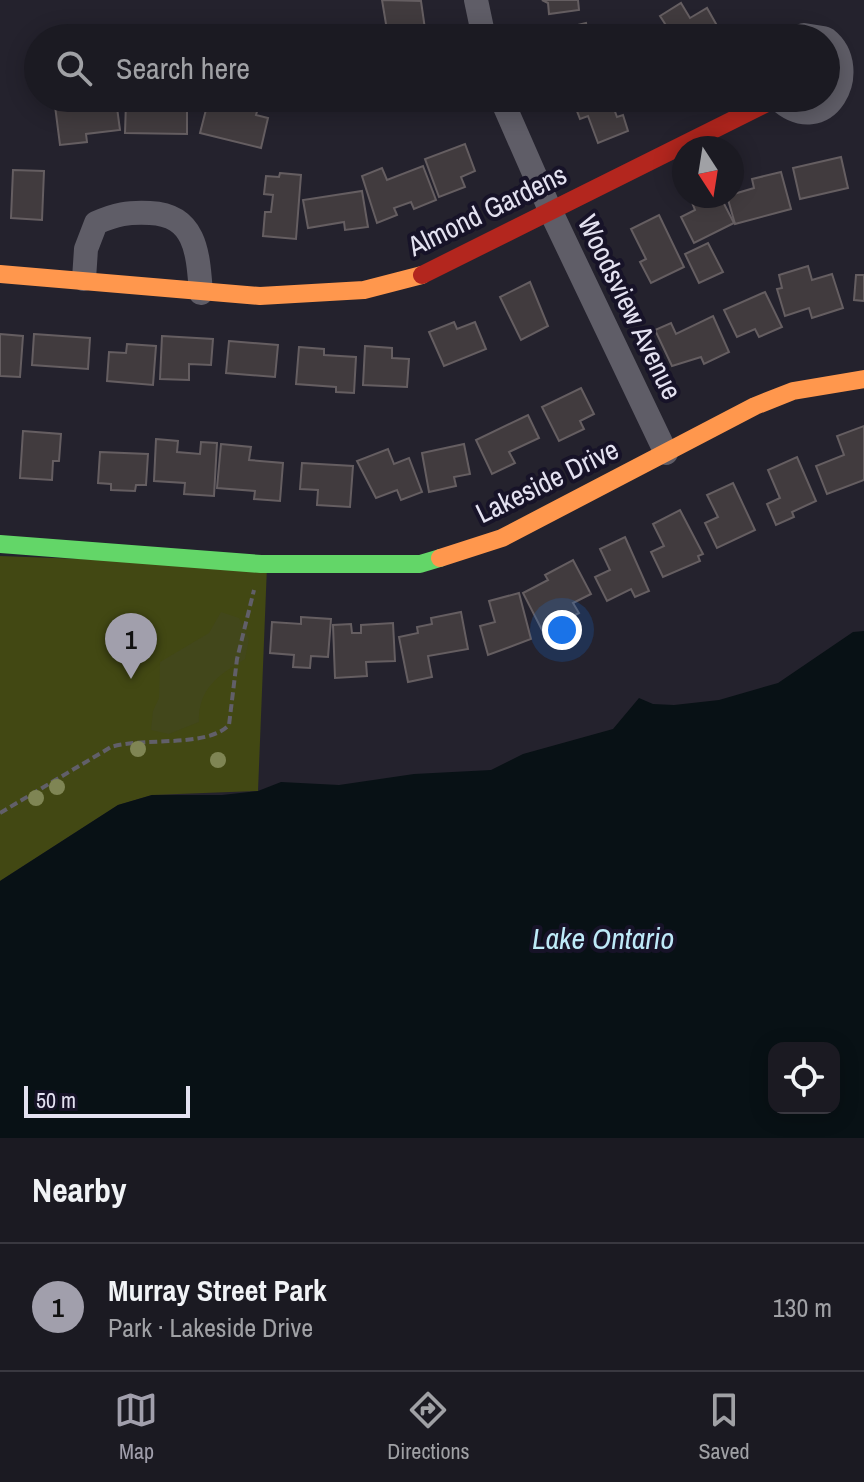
<!DOCTYPE html>
<meta charset="utf-8">
<style>
:root{--surface:#1b1a22;--page:#28272f;--text:#f1f3f6;--muted:#a0a1a5;--line:#393840;--accent:#a19fac}
body{margin:0;font-family:"Archivo Narrow",sans-serif;background:var(--page);color:var(--text)}
.controls{position:absolute;right:24px;bottom:24px;display:grid;overflow:hidden;border-radius:16px;box-shadow:0 4px 20px #0003}
.controls button{width:72px;height:72px;display:grid;place-items:center;padding:0;border:0;border-bottom:2px solid var(--line);background:var(--surface);color:var(--text);font:40px sans-serif}
.compass{position:absolute;left:672px;top:136px;width:72px;height:72px;border-radius:50%;background:var(--surface);box-shadow:0 4px 20px #0003;rotate:168deg}
.scale{position:absolute;left:24px;bottom:20px;width:166px;box-sizing:border-box;padding-left:8px;border:4px solid #e4e2f1;border-top:0;font-size:22px;line-height:28px;white-space:nowrap;color:#e4e2f1;-webkit-text-stroke:6px #171328;paint-order:stroke}
.you{position:absolute;left:562px;top:630px;width:28px;height:28px;margin:-20px;border:6px solid #fff;border-radius:50%;background:#1a73e8;box-shadow:0 0 0 12px #1a73e833}
.badge{display:grid;place-items:center;width:52px;height:52px;border-radius:50%;background:var(--accent);color:#111;font-size:26px;font-weight:700}
.pin{position:absolute;translate:-50% -66px;filter:drop-shadow(0 2px 4px #0008)}
.pin::after{content:'';position:absolute;top:42px;width:28px;height:24px;background:inherit;clip-path:polygon(0 0,100% 0,50% 100%)}
.list{margin:0;padding:0;list-style:none}
h2{display:flex;justify-content:space-between;align-items:center;height:104px;margin:0;padding:0 32px;font-size:34px}
h2 small{font-size:26px;font-weight:400;color:var(--muted)}
.list li{display:grid;grid-template-columns:52px 1fr auto;gap:24px;align-items:center;box-sizing:border-box;height:128px;padding:0 32px;border-top:2px solid var(--line)}
.list b{display:block;font-size:30px;white-space:nowrap}
.list p{margin:0;font-size:26px;white-space:nowrap;color:var(--muted)}
.list em{font-size:26px;font-style:normal;color:var(--muted)}
.icon{flex:none;width:44px;height:44px;fill:none;stroke:currentColor;stroke-width:2;stroke-linecap:round;stroke-linejoin:round}
.map{position:relative;flex:none;width:864px;height:1138px;overflow:hidden}
.search{position:absolute;background:var(--surface);box-shadow:0 4px 20px #0003;left:24px;right:24px;top:24px;height:88px;display:flex;align-items:center;gap:20px;box-sizing:border-box;padding:0 28px;border-radius:44px;color:var(--muted);font-size:30px}
.sheet{height:232px;background:var(--surface)}
nav{display:flex;justify-content:space-around;align-items:center;box-sizing:border-box;height:112px;border-top:2px solid var(--line);background:var(--surface);font-size:22px;color:var(--muted)}
nav a{display:grid;justify-items:center;gap:4px}
nav .on{color:var(--accent)}
.map>svg:first-child{display:block}
.green{fill:#424813}
.forest{fill:#42471b}
.water{fill:#081115;fill-rule:evenodd}
.building{fill:#413b3e;stroke:#655e61;stroke-width:2}
.lines{fill:none;stroke-linecap:round;stroke-linejoin:round}
.path{stroke:#615f69;stroke-width:4;stroke-dasharray:8 4;stroke-linecap:butt}
.street{stroke:#5f5d67;stroke-width:24}
.fast{stroke:#63d668;stroke-width:18}
.slow{stroke:#ff974d;stroke-width:18}
.jam{stroke:#b3261e;stroke-width:18}
.tree{fill:#7f8554}
.labels{text-anchor:middle;stroke-width:8;stroke-linejoin:round;paint-order:stroke}
.street-label{font-size:28px;fill:#e4e2f1;stroke:#171328}
.water-label{font-size:30px;font-style:italic;fill:#beeaf8;stroke:#171328}
</style>
<div class="map">
<svg width="864" height="1138" viewBox="0 0 864 1138">
<rect width="100%" height="100%" fill="#24222d"/>
<path class="green" d="M0,556L267,566L258,791L152,795L118,805L0,881Z"/>
<path class="forest" d="M221,612L239,618L249,639L245,659C218,675 198,689 199,722L169,734L151,730L153,711L159,698L160,662L209,633Z"/>
<path class="water" d="M864,631V1138H0V881L118,805L152,795H222L258,791L281,782L339,785L414,774L491,770L523,754L613,729L639,698L653,704L674,705L719,700L778,683L853,632ZM774,1048H834V1108H774Z"/>
<g class="building">
<path d="M382,0L421,1L425,29L388,36Z"/>
<path d="M542,0H578L579,10L549,14L548,3Z"/>
<path d="M681,3L690,18L707,8L724,38H656L669,30L660,16Z"/>
<path d="M586,23L589,38H551L549,32Z"/>
<path d="M73,98H91L92,103L116,100L120,130L86,134L87,142L60,145L55,106L74,104Z"/>
<path d="M209,98H233L259,105L256,115L268,118L261,148L200,133Z"/>
<path d="M572,98H610L617,117L623,115L628,131L598,143L588,116L580,119Z"/>
<path d="M126,102L187,103V134L125,133Z"/>
<path d="M465,144L475,171L461,177L465,187L439,197L425,159Z"/>
<path d="M841,157L848,188L800,199L793,168Z"/>
<path d="M423,166L436,200L414,209L411,202L394,208L397,215L377,223L362,176L382,168L387,180Z"/>
<path d="M13,170L44,171L42,220L11,218Z"/>
<path d="M781,172L791,209L735,224L727,196L754,188L752,179Z"/>
<path d="M280,173L301,175L296,239L263,236L265,212H271L273,195L264,194L266,176L279,177Z"/>
<path d="M362,191L368,227L345,230L344,222L308,228L303,200Z"/>
<path d="M699,196H720L734,223L694,243L681,217L695,210L691,200Z"/>
<path d="M659,215L684,267L651,283L640,262L646,259L631,229Z"/>
<path d="M708,243L723,272L699,283L685,254Z"/>
<path d="M808,266L812,280L832,274L843,308L812,318L809,308L785,316L777,289L782,288L779,275Z"/>
<path d="M856,275H864V301L854,300Z"/>
<path d="M530,282L548,326L521,340L500,297Z"/>
<path d="M765,292L782,327L759,337L755,329L737,337L724,310Z"/>
<path d="M713,316L729,352L704,364L701,357L672,366L655,330L671,323L676,334Z"/>
<path d="M454,322L457,329L475,322L486,349L444,366L429,332Z"/>
<path d="M0,334L23,336L20,377L0,376Z"/>
<path d="M34,334L90,338L88,369L32,365Z"/>
<path d="M162,336L213,339L211,365L189,364V380L160,379Z"/>
<path d="M229,341L278,345L275,377L226,373Z"/>
<path d="M127,344L156,346L153,385L107,381L109,352L126,353Z"/>
<path d="M365,346L392,348V358L409,359L407,387L363,385Z"/>
<path d="M299,347L324,349V355L356,357L354,393L336,392V387L296,384Z"/>
<path d="M581,388L594,414L580,421L584,429L559,441L542,407Z"/>
<path d="M528,415L539,438L509,452L515,463L492,474L476,440Z"/>
<path d="M864,426V480L827,494L816,466L844,455L837,436Z"/>
<path d="M23,431L61,434L59,461H53L52,480L20,478Z"/>
<path d="M156,439L178,441L177,452L200,454L201,442L217,443L214,496L184,494L185,483L154,481Z"/>
<path d="M221,444L251,447L249,460L283,463L280,501L254,499L255,491L217,488Z"/>
<path d="M464,444L470,474L454,477L456,486L429,492L422,453Z"/>
<path d="M388,449L394,464L409,458L422,492L401,500L397,490L376,498L357,461Z"/>
<path d="M100,452L148,454L146,485H136L135,491L111,490V484L98,483Z"/>
<path d="M797,457L816,501L792,512L794,517L776,525L767,504L780,498L768,470Z"/>
<path d="M302,463L353,466L350,507L317,505L318,490L300,489Z"/>
<path d="M733,483L755,530L717,548L705,523L718,517L707,495Z"/>
<path d="M680,510L703,554L698,556L700,561L663,577L651,552L664,546L653,524Z"/>
<path d="M625,537L649,591L635,597L631,589L607,601L595,577L610,570L600,549Z"/>
<path d="M573,560L591,594L573,603L579,613L543,632L523,593L548,580L545,575Z"/>
<path d="M519,593L531,639L488,655L480,626L495,622L489,601Z"/>
<path d="M461,612L468,649L428,656L432,677L408,682L399,637L418,633L417,627L432,624L431,618Z"/>
<path d="M301,617L331,619L328,657L311,656L310,668L293,667L294,655L270,653L272,622L301,624Z"/>
<path d="M393,623L395,661L366,662L367,676L335,678L333,625L351,624L352,633H361V625Z"/>
</g>
<g class="lines">
<path class="path" d="M0,813L111,747C143,737 207,748 229,725L237,659L254,590"/>
<g class="street">
<path d="M476,0L484,38"/>
<path d="M794,38L804,35L823,38"/>
<path d="M501,98L551,212L666,453"/>
<path d="M777,98C826,144 864,69 826,39"/>
<path d="M84,279L86,249L96,223C116,214 128,212 150,213C197,215 198,255 201,293"/>
</g>
<path class="fast" d="M0,544L261,564H420L440,558"/>
<g class="slow">
<path d="M0,274L260,296L364,290L422,275"/>
<path d="M440,558L502,538L755,406L793,391L864,379"/>
</g>
<path class="jam" d="M422,275L777,98"/>
</g>
<g class="tree">
<circle cx="138" cy="749" r="8"/>
<circle cx="218" cy="760" r="8"/>
<circle cx="57" cy="787" r="8"/>
<circle cx="36" cy="798" r="8"/>
</g>
<g class="labels">
<g class="street-label">
<text transform="translate(487 210) rotate(-26)" y="10">Almond Gardens</text>
<text transform="translate(630 307) rotate(64)" y="10">Woodsview Avenue</text>
<text transform="translate(547 481) rotate(-26)" y="10">Lakeside Drive</text>
</g>
<g class="water-label">
<text x="603" y="949">Lake Ontario</text>
</g>
</g>
</svg>
<div class="controls">
<button><svg class="icon" aria-label="locate" viewBox="0 0 24 24"><circle cx="12" cy="12" r="6"/><path d="M12 2v4M12 18v4M2 12h4M18 12h4"/></svg></button>
</div>
<svg class="compass" viewBox="-18 -18 36 36"><path d="M0-13l5 13h-10z" fill="#e53935"/><path d="M0 13l5-13h-10z" fill="#a0a1a5"/></svg>
<div class="scale">50 m</div>
<div class="you"></div>
<div class="pin badge" style="left:131px;top:679px">1</div>
<div class="search"><svg class="icon" aria-label="search" viewBox="0 0 24 24"><circle cx="10" cy="10" r="6"/><path d="M15 15l6 6"/></svg>Search here</div>
</div>
<section class="sheet">
<h2>Nearby<small></small></h2>
<ul class="list">
<li><span class="badge">1</span><div><b>Murray Street Park</b><p>Park · Lakeside Drive</p></div><em>130 m</em></li>
</ul>
</section>
<nav>
<a class="on"><svg class="icon" aria-label="map" viewBox="0 0 24 24"><path d="M3 6l6-2 6 2 6-2v14l-6 2-6-2-6 2zM9 4v14M15 6v14"/></svg>Map</a>
<a><svg class="icon" aria-label="directions" viewBox="0 0 24 24"><path d="M12 3l9 9-9 9-9-9zM9 14v-3h6M13 9l2 2-2 2"/></svg>Directions</a>
<a><svg class="icon" aria-label="saved" viewBox="0 0 24 24"><path d="M7 4h10v16l-5-4-5 4z"/></svg>Saved</a>
</nav>
